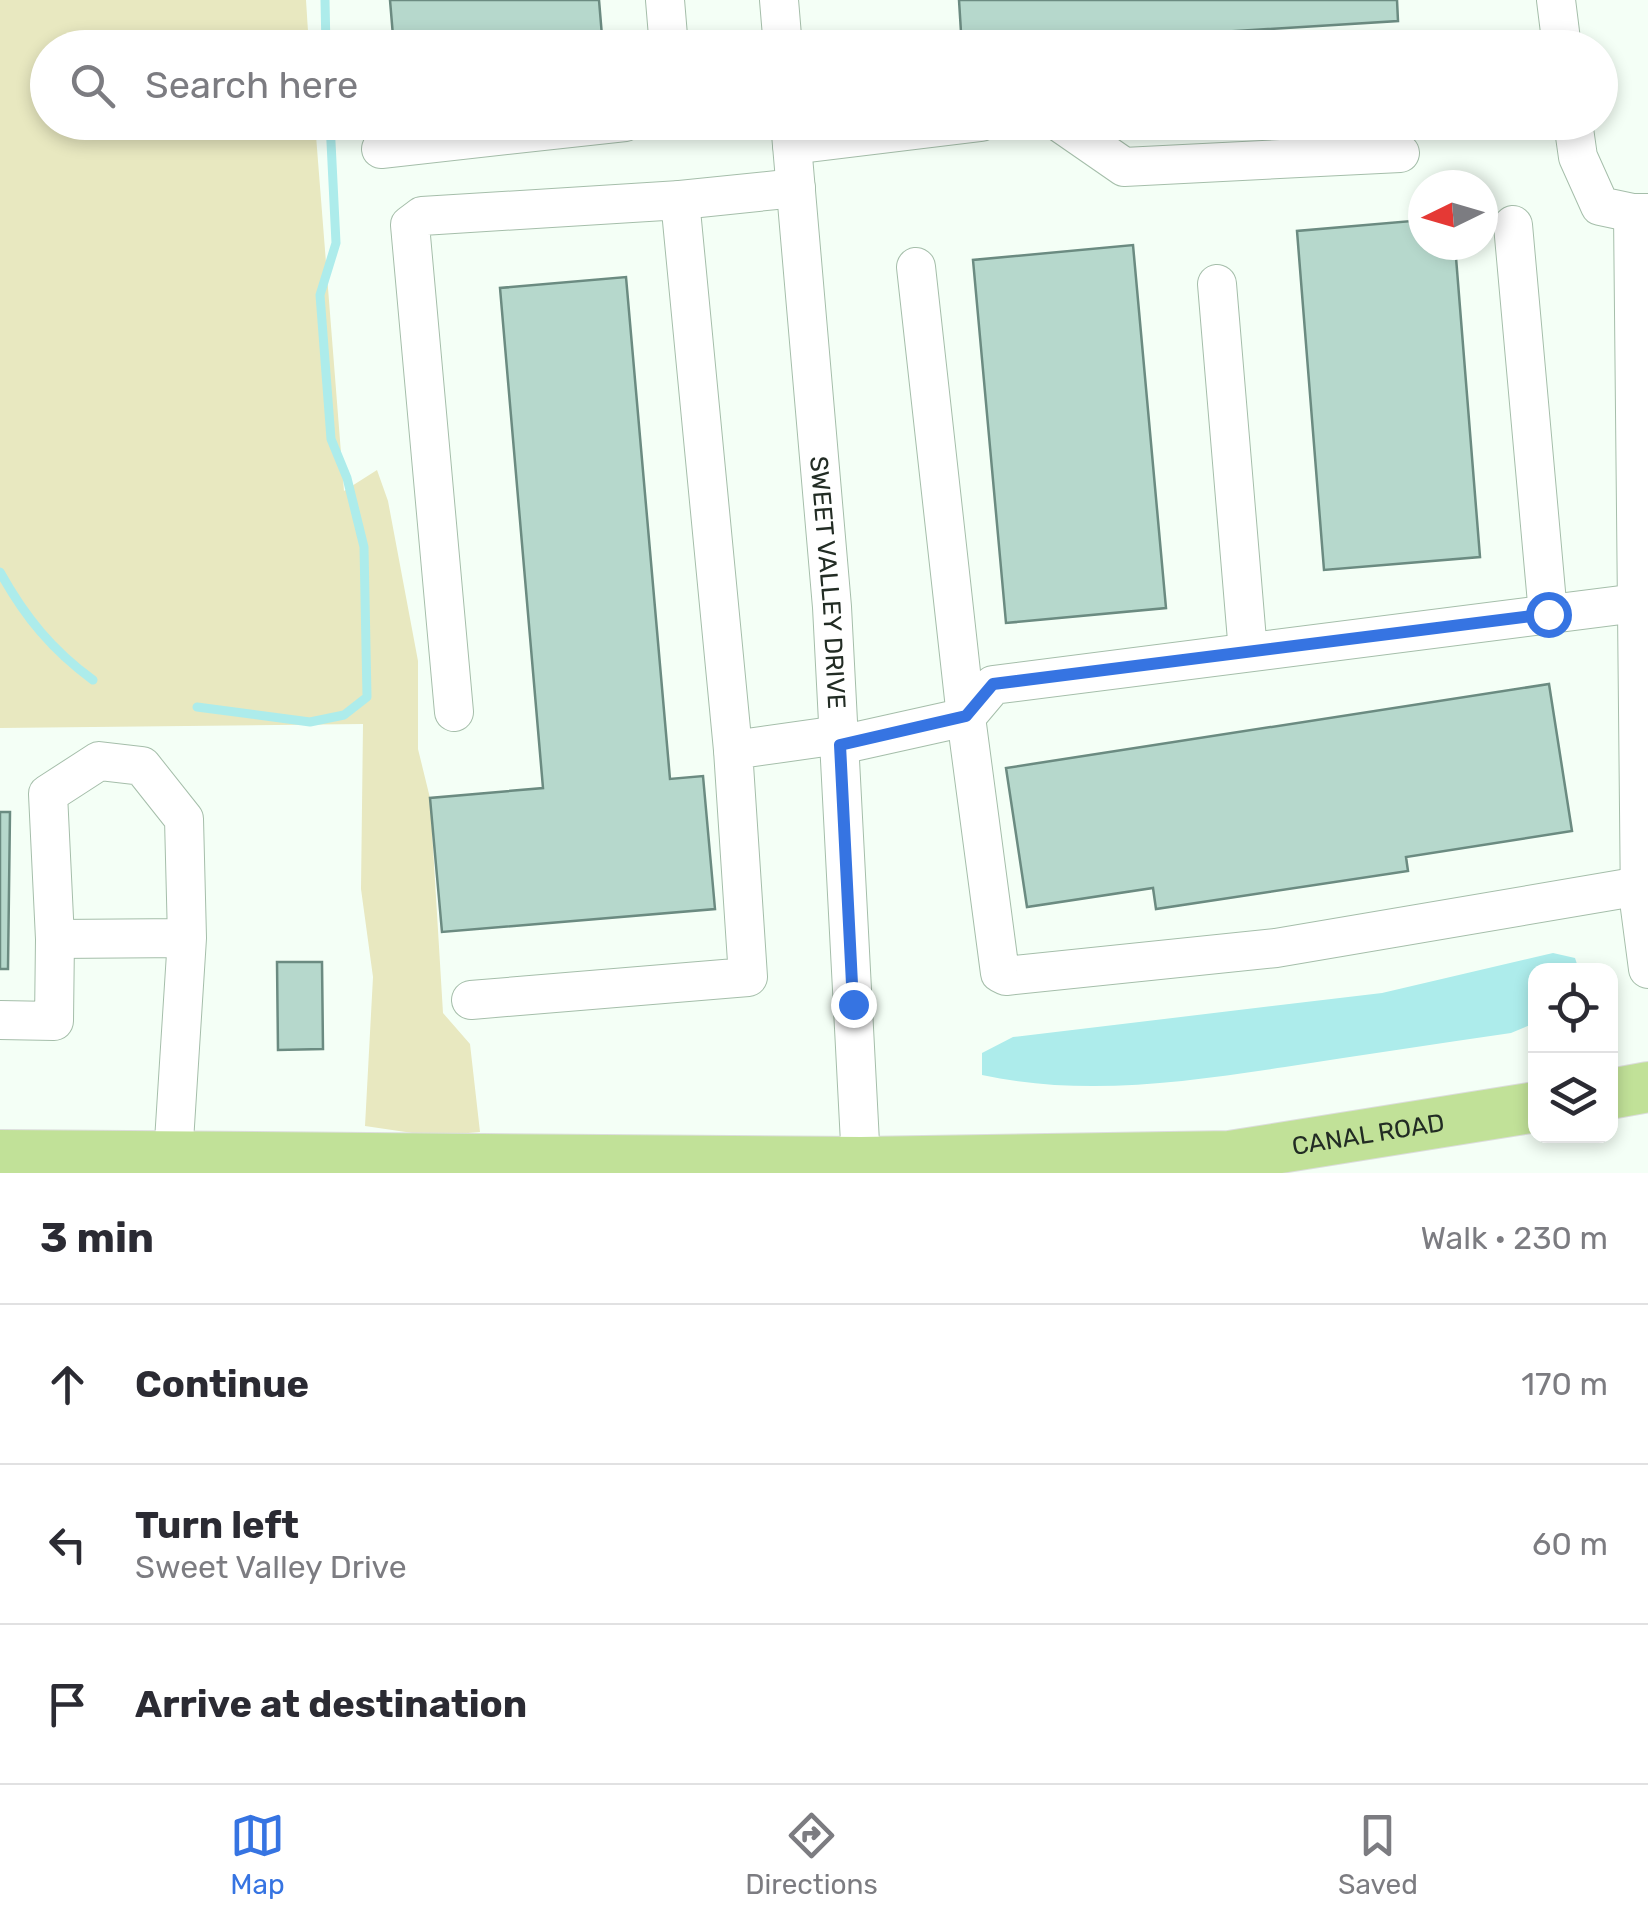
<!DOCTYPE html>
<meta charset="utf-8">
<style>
:root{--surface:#fff;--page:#f7f7f7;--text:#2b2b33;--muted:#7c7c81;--line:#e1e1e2;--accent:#3674e2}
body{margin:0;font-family:Rubik,sans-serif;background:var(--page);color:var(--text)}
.controls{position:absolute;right:30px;bottom:30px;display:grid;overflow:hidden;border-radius:20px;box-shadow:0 5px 15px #0003}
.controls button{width:90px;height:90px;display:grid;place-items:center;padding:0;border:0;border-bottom:2px solid var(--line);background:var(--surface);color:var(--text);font:50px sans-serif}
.compass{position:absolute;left:1408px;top:170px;width:90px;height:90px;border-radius:50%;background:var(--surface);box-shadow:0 5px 15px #0003;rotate:265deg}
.stop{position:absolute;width:30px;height:30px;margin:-22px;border:8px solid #3674e2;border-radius:50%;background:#fff}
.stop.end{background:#3674e2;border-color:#fff;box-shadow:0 2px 10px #0008}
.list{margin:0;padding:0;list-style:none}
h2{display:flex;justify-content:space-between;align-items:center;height:130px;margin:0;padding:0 40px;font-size:42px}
h2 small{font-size:32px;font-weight:400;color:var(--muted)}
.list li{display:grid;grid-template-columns:65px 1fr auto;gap:30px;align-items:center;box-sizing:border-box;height:160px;padding:0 40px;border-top:2px solid var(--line)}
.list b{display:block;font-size:38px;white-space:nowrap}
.list p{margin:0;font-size:32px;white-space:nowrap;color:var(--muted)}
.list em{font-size:32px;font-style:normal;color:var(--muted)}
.icon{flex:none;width:55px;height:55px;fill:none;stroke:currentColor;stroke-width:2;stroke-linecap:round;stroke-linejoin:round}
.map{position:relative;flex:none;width:1648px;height:1173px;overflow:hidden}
.search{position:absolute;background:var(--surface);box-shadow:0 5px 15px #0003;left:30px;right:30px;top:30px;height:110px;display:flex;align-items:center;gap:25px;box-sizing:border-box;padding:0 35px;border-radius:55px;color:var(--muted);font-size:38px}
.sheet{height:610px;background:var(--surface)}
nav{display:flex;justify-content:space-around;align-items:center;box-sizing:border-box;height:140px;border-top:2px solid var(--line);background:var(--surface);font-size:28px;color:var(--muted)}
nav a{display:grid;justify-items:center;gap:5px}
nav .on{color:var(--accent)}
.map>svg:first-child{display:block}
.green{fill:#e8e8c0}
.water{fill:#adeceb}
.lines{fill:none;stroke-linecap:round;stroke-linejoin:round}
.stream{stroke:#adeceb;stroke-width:9}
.building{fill:#b6d8cc;stroke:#6b8b81;stroke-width:2.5}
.minor-casing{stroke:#a5beaa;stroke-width:40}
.major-casing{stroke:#dcdddc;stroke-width:52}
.minor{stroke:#fff;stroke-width:38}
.major{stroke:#c1e198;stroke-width:50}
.route{stroke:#3674e2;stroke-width:12}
.labels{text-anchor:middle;stroke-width:8;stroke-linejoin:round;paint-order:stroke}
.street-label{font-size:25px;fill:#222c24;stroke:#fff}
</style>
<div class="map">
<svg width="1648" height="1173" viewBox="0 0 1648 1173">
<rect width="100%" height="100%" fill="#f4fff6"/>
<path class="green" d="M0,0H306L309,47L48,48V122L315,123L344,491L377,470L388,501L418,661V749L430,798L443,1013L470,1044L480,1132L433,1136L365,1126L373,977L361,889L363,724L0,728Z"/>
<path class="water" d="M1553,953L1575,958L1579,970L1536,971L1535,1023L1511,1033C1436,1044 1360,1055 1285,1067C1183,1082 1085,1097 982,1075V1053L1013,1037L1382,993Z"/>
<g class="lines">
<g class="stream">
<path d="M325,0L326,48"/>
<path d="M0,572C25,617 52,650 93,680"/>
<path d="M197,707L310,722L344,715L367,697L364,547L347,478L331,439L320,295L336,243L330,122"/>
</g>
</g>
<g class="building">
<path d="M390,0H599L603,48H394Z"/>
<path d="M959,0H1397L1398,21L962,48Z"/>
<path d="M1423,220V245H1455L1480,557L1324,570L1297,231Z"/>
<path d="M1133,245L1166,608L1006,623L973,260Z"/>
<path d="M626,277L670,779L703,776L715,909L442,932L430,798L543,788L500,288Z"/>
<path d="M1549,684L1572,831L1406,857L1408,871L1156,909L1153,888L1027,907L1006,768Z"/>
<path d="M0,812H10L8,969H0Z"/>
<path d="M277,962H322L323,1049L278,1050Z"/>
</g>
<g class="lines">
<defs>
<g id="minor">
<path d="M665,0L669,48"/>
<path d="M779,0L783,48"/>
<path d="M1556,0L1562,48"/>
<path id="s1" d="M790,122L832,607L861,1162"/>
<path d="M1059,122L1124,167L1400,153"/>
<path d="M1573,122L1578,157L1600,206L1633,213"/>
<path d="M792,145L981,122"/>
<path d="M381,149L625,122"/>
<path d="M680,200L796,188"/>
<path d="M1648,213H1633L1640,908L1648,969"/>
<path d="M1513,225L1548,614"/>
<path d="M916,267L966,717"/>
<path d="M1217,284L1248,652"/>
<path d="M454,712L410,225L422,216L680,200L733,750"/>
<path d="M966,717L993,685L1637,603"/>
<path d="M840,745L966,717L1000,973L1006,976L1276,948L1640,886"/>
<path d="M471,1000L748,977L733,750L839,735"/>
<path d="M0,1020L54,1021L55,939"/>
<path d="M173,1157L187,938L55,939L48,794L99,761L142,766L184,819L187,938"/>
</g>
<g id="major">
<path d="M1610,1094L1648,1087"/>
<path id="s2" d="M0,1155L861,1162L1230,1156L1536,1107"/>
</g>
</defs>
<use href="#minor" class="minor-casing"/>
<use href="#major" class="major-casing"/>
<use href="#minor" class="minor"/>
<use href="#major" class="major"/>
</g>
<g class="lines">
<path class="route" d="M853,1004L840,745L966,716L993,684L1548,614"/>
</g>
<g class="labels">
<g class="street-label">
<text dy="9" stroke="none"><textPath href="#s1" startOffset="462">SWEET VALLEY DRIVE</textPath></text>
<text dy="9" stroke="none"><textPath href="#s2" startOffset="1370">CANAL ROAD</textPath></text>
</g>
</g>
</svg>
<div class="controls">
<button><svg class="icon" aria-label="locate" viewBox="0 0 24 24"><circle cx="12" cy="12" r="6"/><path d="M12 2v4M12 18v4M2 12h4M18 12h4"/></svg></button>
<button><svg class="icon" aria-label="layers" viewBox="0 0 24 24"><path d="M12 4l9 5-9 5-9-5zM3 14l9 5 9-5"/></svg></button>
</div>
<svg class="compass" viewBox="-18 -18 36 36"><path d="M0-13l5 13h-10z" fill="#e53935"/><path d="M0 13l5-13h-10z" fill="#7c7c81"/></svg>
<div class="stop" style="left:1548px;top:614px"></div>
<div class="stop end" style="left:853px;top:1004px"></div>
<div class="search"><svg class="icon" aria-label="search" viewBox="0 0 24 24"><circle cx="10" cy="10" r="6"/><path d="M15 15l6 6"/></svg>Search here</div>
</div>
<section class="sheet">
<h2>3 min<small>Walk · 230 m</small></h2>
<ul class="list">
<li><svg class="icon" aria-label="ahead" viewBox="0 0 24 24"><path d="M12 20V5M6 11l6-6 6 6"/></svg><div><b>Continue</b></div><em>170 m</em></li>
<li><svg class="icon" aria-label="left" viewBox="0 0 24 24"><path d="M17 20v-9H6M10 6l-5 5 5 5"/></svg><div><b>Turn left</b><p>Sweet Valley Drive</p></div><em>60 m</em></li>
<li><svg class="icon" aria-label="arrive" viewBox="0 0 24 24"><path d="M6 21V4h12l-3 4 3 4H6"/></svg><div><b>Arrive at destination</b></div></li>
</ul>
</section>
<nav>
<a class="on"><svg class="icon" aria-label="map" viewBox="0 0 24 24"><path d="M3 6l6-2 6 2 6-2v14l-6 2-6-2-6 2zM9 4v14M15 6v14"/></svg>Map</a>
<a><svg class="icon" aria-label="directions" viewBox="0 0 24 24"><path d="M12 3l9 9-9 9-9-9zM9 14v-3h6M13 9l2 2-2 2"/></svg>Directions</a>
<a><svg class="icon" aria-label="saved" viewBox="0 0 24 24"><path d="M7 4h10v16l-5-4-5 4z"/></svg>Saved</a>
</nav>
